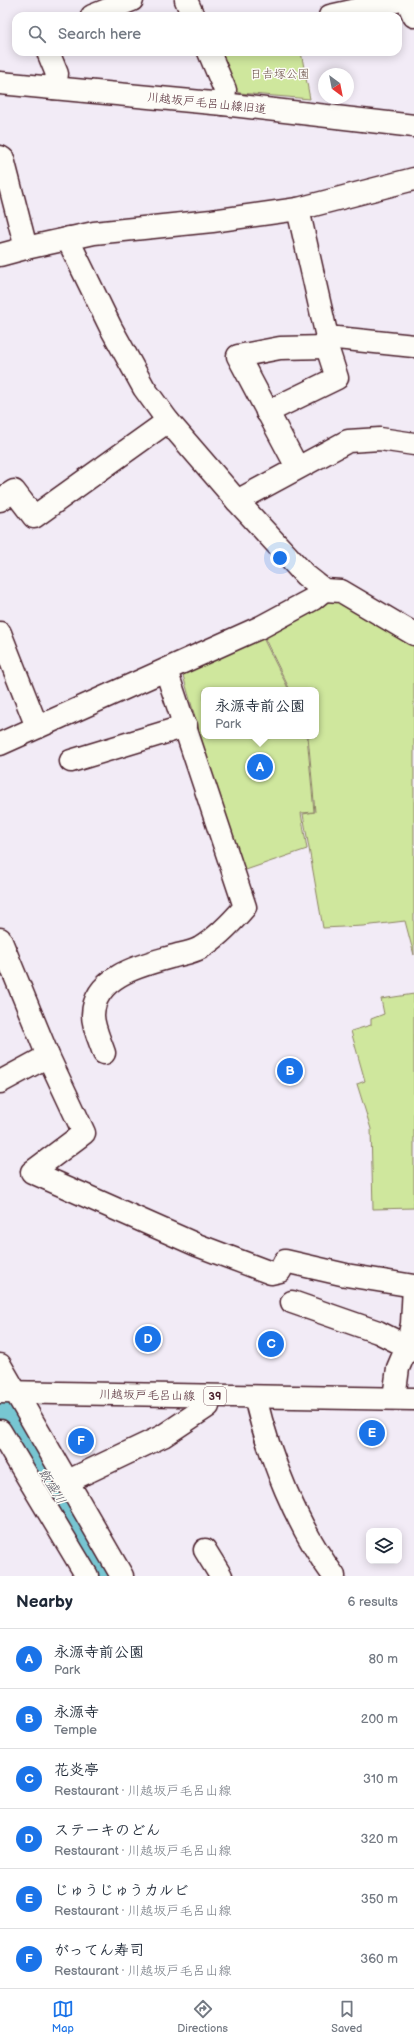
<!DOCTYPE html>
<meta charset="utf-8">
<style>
:root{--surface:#fff;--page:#f6f6f7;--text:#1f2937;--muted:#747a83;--line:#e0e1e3;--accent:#1a73e8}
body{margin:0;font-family:"Balsamiq Sans","Klee One",sans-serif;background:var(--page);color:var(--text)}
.controls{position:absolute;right:12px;bottom:12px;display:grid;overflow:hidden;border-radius:8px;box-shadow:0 2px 10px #0003}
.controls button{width:36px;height:36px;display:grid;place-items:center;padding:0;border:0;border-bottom:1px solid var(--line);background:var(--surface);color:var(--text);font:20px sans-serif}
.compass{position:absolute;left:318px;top:68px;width:36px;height:36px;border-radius:50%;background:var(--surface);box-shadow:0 2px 10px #0003;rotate:148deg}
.you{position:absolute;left:280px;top:558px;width:14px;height:14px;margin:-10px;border:3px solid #fff;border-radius:50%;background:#1a73e8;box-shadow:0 0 0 6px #1a73e833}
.badge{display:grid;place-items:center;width:26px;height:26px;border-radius:50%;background:var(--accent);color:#fff;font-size:13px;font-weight:700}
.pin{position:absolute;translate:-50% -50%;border:2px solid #fff;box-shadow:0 1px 4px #0006}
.popup{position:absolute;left:201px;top:687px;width:118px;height:52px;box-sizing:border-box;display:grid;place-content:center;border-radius:8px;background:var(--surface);filter:drop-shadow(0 1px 3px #0005);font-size:13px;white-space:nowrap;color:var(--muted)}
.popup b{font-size:15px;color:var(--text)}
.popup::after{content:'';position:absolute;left:50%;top:100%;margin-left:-8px;border:8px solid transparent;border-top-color:var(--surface)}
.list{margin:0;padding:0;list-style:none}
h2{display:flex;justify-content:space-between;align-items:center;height:52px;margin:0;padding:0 16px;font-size:17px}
h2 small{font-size:13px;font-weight:400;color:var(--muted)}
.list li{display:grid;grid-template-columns:26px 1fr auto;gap:12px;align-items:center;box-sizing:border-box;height:60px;padding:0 16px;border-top:1px solid var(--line)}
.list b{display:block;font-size:15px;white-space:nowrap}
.list p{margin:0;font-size:13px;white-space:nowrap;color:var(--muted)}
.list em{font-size:13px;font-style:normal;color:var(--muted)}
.icon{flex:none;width:22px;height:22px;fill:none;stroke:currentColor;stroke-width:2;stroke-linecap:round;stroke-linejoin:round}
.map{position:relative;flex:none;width:414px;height:1576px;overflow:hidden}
.search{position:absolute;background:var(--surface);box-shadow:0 2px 10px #0003;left:12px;right:12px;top:12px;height:44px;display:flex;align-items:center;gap:10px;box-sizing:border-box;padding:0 14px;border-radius:12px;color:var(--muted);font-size:15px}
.sheet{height:412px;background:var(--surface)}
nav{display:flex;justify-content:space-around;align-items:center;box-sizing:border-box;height:56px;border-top:1px solid var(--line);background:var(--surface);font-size:11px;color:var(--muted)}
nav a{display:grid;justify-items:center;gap:2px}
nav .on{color:var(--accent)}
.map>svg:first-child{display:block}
.green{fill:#cfe79d;stroke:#8c8364}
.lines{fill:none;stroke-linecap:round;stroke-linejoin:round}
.river{stroke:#77c6d2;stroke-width:30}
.minor-casing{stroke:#4a1f2b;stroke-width:25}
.major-casing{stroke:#4a1f2b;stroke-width:25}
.minor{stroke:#fdfcf7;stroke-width:22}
.major{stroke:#fdfcf7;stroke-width:22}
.labels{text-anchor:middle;stroke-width:3;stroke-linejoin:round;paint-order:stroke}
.shield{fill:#fdfcf7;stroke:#806168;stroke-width:1}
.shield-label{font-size:11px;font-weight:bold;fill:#4a1f2b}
.park-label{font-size:12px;fill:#6b5148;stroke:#fdfcf7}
.street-label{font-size:12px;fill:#4a1f2b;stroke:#fdfcf7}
.water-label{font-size:13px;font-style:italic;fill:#5a5965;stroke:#fdfcf7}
</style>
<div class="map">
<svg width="414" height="1576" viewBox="0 0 414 1576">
<rect width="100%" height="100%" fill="#f2ebf6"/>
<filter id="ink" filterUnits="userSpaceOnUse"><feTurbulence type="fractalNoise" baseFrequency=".025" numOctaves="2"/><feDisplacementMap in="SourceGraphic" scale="8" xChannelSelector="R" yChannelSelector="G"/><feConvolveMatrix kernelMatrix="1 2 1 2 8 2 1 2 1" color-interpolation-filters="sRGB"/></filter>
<g filter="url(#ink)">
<g class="green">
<path d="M220,52H301L310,99L240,93L233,90Z"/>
<path d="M337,599L414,641V955L405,921L363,926L323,928L303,814L315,812L308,736H316V690H290L262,633L325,600Z"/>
<path d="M261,634L289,690H204V736H307L314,812L301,813L307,849L240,872L182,672Z"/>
<path d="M414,994V1208L373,1209L371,1129L357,1084L365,1081L351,1031L371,1025V1019L384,1014L381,999Z"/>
</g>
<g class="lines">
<path class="river" d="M0,1397L107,1576"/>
<defs>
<g id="minor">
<path d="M186,0L193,16"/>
<path d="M407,0L414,16"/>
<path d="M92,16L132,0"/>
<path d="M330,16L401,0"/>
<path d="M48,52L57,74L54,88"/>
<path d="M209,52L225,90L223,104"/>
<path d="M0,83L223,104L414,126"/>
<path d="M0,157L3,159L26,248"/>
<path d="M69,238L72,248L111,328L144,388L168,421L237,501L305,575L324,590L341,591L414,634"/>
<path d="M0,255L26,248L94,233L212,221L298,209L414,179"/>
<path d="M327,337L414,346"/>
<path d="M267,412L337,378L327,347V337L298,209"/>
<path d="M297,467L238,356L280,348L327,347"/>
<path d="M0,500L14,491L34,517L168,421"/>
<path d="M237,501L348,441L380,439L414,444"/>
<path d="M0,633L37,727"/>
<path d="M0,744L261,627L313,599L324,590"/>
<path d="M71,761L186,726"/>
<path d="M0,939L48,1056L84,1133L32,1172L197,1245L271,1273L280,1271L285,1261L346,1275L414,1286L412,1324L407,1347L398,1368L394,1398"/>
<path d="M104,1053C100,1041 93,1027 93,1015C94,976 142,965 171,957C180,954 191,953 200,948C217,938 232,922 245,907L166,670"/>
<path d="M0,1082L48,1056"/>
<path d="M292,1302L378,1332L414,1350"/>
<path d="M0,1365L122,1576"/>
<path d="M255,1397C269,1456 297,1527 334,1576"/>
<path d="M0,1431L87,1576"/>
<path d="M66,1482L163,1436L208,1406V1396"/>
<path d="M205,1550L221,1576"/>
</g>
<path id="major" d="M0,1392L414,1399"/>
</defs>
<use href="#minor" class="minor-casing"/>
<use href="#major" class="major-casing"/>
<use href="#minor" class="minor"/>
<use href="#major" class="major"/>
</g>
</g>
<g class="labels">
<rect class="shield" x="204" y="1387" width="22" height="18" rx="3"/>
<g class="shield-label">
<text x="215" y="1400">39</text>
</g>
<g class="park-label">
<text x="280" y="78">日𠮷塚公園</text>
</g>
<g class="street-label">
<text transform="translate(207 103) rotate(6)" y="4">川越坂戸毛呂山線旧道</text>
<text transform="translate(147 1395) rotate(1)" y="4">川越坂戸毛呂山線</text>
</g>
<g class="water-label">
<text transform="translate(53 1486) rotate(59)" y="5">飯盛川</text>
</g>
</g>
</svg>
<div class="controls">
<button><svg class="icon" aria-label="layers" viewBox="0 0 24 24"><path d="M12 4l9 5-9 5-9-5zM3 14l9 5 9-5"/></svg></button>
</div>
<svg class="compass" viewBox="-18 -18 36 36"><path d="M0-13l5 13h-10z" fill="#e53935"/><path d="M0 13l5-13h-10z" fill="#747a83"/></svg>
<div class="you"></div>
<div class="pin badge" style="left:260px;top:767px">A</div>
<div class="popup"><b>永源寺前公園</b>Park</div>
<div class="pin badge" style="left:290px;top:1071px">B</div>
<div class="pin badge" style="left:271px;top:1344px">C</div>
<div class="pin badge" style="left:148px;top:1339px">D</div>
<div class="pin badge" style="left:372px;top:1433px">E</div>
<div class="pin badge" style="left:81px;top:1441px">F</div>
<div class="search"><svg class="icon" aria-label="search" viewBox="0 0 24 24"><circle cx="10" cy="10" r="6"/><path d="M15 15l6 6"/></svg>Search here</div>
</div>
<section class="sheet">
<h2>Nearby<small>6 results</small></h2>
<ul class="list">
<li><span class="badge">A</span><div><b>永源寺前公園</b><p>Park</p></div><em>80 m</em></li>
<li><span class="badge">B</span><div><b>永源寺</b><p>Temple</p></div><em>200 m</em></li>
<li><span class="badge">C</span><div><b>花炎亭</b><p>Restaurant · 川越坂戸毛呂山線</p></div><em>310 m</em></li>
<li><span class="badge">D</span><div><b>ステーキのどん</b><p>Restaurant · 川越坂戸毛呂山線</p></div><em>320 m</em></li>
<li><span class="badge">E</span><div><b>じゅうじゅうカルビ</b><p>Restaurant · 川越坂戸毛呂山線</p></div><em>350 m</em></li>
<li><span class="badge">F</span><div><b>がってん寿司</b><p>Restaurant · 川越坂戸毛呂山線</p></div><em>360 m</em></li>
</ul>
</section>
<nav>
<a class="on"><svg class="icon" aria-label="map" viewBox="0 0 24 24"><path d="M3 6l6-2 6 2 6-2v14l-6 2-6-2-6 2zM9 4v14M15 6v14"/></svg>Map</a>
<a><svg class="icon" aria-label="directions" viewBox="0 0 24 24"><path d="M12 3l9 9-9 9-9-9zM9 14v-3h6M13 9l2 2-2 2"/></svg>Directions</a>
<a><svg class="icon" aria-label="saved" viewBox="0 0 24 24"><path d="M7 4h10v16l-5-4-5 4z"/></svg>Saved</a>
</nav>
